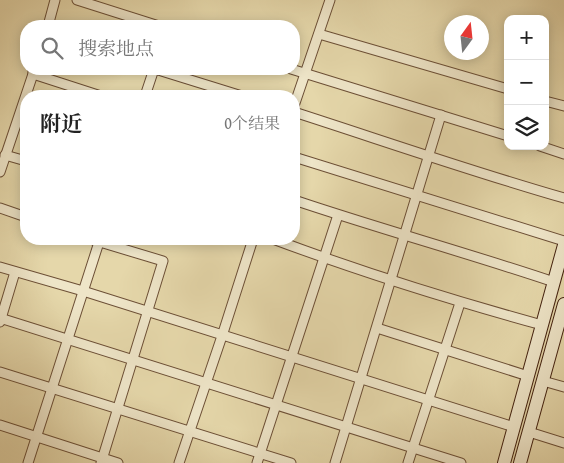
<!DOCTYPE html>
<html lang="zh">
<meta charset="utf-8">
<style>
:root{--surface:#fff;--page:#f6f6f6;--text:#222;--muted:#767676;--line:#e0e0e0}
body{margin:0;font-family:"Gentium Book Plus","Noto Serif SC",serif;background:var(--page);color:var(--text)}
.controls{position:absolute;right:15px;top:15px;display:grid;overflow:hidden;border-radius:10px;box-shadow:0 2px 12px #0003}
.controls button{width:45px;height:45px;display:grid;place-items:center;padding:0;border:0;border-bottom:1px solid var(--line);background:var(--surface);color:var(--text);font:25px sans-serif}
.compass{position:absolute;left:444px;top:15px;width:45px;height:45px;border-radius:50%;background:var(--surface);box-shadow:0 2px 12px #0003;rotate:15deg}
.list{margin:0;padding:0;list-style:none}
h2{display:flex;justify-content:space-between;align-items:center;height:65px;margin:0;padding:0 20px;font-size:21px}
h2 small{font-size:16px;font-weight:400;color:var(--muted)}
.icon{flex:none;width:28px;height:28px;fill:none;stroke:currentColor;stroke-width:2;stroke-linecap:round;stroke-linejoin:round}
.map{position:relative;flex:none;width:564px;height:463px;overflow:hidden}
.search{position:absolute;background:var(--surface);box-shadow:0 2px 12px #0003;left:20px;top:20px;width:280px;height:55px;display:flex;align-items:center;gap:12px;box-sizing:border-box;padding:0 18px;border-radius:20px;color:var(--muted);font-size:19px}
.panel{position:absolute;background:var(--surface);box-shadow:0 2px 12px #0003;left:20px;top:90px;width:280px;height:155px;border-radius:20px}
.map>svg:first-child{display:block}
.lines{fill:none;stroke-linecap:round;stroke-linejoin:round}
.street-casing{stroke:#6c4f36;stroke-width:11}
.secondary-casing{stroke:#442210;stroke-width:14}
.street{stroke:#eee5c8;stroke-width:9}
.secondary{stroke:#eee5c8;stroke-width:12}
</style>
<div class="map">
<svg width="564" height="463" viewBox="0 0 564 463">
<rect width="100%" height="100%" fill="#e5d7aa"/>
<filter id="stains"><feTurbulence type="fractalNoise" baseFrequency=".004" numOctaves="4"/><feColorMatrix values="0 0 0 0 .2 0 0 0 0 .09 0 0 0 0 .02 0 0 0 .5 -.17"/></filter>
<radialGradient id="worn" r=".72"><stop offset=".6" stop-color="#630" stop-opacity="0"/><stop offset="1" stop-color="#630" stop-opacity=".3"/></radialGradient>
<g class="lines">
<defs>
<g id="street">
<path d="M77,0L159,26"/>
<path d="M48,26L55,0"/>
<path d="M319,34L508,89"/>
<path d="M155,69L242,96"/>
<path d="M291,69L508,136"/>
<path d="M33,74L101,96"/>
<path d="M145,96L154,69"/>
<path d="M545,101L564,106"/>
<path d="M294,106L330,0"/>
<path d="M294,112C384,141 473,172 564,198"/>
<path d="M540,146L564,154"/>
<path d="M5,155L26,161"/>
<path d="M294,157L564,241"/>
<path d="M0,172L33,74V69"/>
<path d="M294,200C380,229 468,253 554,282"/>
<path d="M0,208L26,217"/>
<path d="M90,239L163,261L101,463"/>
<path d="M273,239C361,272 451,300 542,325"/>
<path d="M0,267L83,291L514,427"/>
<path d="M0,318L461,463"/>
<path d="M0,322L15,272"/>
<path d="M377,328L528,376"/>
<path d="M0,372L291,463"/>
<path d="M543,381L564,387"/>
<path d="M0,425L118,463"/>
<path d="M529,432L564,443"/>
<path d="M28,463L100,239"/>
<path d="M179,463L222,336L253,239"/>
<path d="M257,463L338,215"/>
<path d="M335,463L441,115"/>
<path d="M408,463L460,303"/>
</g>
<g id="secondary">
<path d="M504,463L564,245"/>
<path d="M520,463L564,304"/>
</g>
</defs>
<use href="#street" class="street-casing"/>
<use href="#secondary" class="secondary-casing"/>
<use href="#street" class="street"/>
<use href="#secondary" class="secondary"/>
</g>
<rect width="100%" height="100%" filter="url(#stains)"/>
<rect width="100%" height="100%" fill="url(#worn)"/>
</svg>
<div class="controls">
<button>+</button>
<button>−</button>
<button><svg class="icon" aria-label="layers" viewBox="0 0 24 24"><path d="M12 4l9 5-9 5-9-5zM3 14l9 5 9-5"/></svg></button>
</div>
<svg class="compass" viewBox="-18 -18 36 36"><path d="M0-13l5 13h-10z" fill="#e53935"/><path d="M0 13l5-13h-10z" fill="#767676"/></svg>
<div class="search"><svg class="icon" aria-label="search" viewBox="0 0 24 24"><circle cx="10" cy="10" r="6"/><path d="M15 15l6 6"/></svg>搜索地点</div>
<section class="panel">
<h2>附近<small>0个结果</small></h2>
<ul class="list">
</ul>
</section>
</div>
